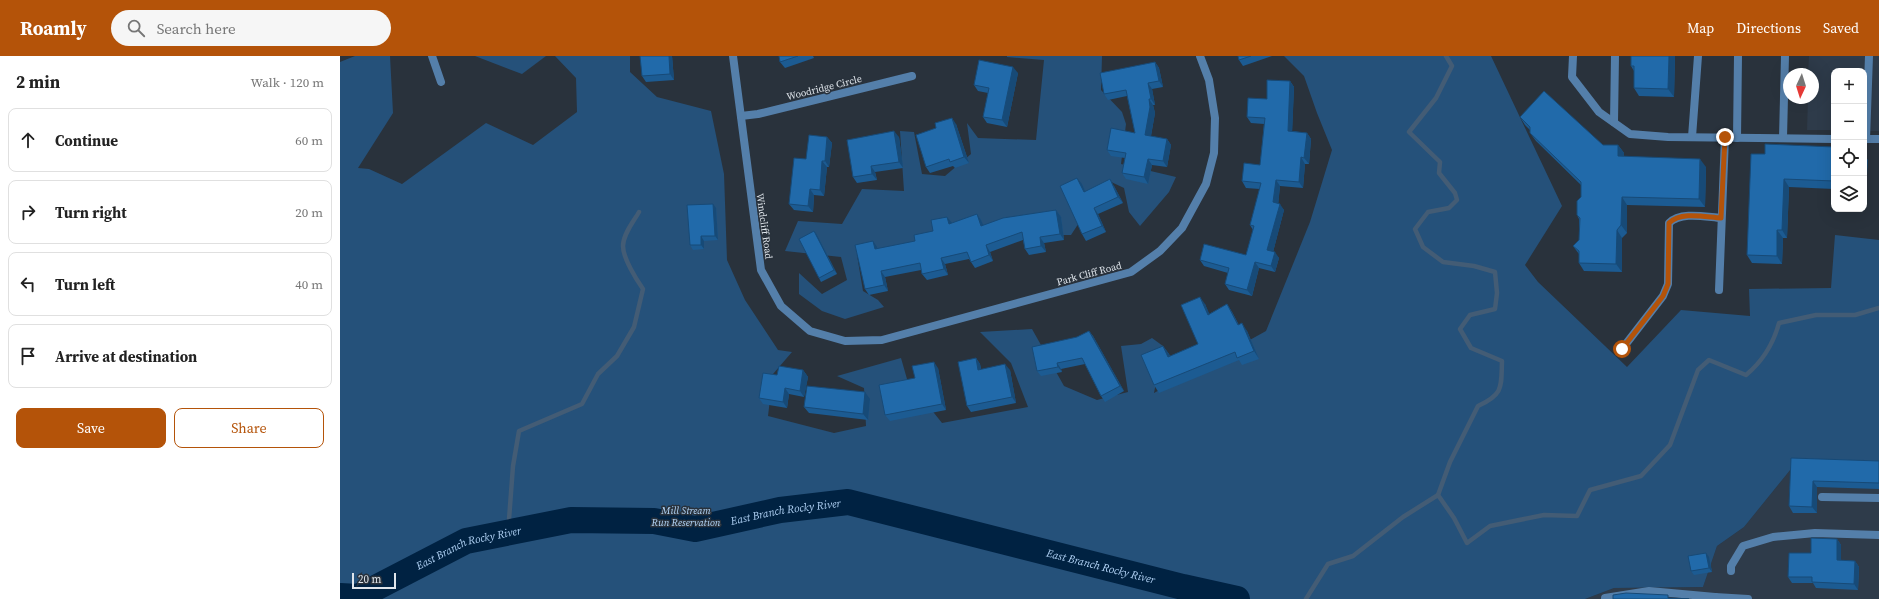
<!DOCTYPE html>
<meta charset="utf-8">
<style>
:root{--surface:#fff;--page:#f6f6f6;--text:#222;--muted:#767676;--line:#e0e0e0;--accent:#b45309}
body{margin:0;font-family:"Source Serif 4",serif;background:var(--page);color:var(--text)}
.controls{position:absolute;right:12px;top:12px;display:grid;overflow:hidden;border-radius:8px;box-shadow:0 4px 16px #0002}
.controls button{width:36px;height:36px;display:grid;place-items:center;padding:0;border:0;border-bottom:1px solid var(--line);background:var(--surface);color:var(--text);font:20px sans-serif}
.compass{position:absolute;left:1443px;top:12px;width:36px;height:36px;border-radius:50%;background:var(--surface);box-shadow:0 4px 16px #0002;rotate:184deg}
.scale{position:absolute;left:12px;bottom:10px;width:44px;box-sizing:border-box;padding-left:4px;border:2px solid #dfe5eb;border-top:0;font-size:11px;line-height:14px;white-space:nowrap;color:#dfe5eb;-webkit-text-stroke:3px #29323c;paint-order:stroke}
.stop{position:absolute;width:12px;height:12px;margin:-9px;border:3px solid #b45309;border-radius:50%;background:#fff}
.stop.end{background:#b45309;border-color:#fff;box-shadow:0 1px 4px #0008}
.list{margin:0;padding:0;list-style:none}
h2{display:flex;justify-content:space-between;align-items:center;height:52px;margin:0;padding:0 16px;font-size:17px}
h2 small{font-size:13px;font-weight:400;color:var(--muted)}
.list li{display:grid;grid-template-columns:26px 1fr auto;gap:12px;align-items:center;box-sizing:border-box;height:64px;margin:0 8px 8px;padding:0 8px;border:1px solid var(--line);border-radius:8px}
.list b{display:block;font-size:15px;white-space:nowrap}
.list em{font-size:13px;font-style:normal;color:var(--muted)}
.actions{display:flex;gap:8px;padding:12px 16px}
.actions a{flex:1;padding:9px 0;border:1px solid var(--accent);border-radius:8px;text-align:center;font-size:14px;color:var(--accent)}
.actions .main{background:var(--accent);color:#fff}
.icon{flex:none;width:22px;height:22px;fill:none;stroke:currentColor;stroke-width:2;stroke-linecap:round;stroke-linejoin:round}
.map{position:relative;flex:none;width:1539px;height:543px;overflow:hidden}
header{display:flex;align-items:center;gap:24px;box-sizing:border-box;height:56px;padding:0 20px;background:var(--accent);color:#fff}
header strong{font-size:19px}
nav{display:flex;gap:22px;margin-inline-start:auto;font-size:14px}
.search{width:280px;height:36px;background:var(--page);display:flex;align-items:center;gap:10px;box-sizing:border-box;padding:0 14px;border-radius:22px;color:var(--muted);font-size:15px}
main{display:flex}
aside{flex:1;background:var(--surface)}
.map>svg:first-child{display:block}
.built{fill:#2e3b4a}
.green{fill:#25517a}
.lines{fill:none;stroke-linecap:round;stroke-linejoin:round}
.stream{stroke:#435c75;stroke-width:4.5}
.river{stroke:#002242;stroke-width:26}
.service{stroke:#547faa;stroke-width:8}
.minor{stroke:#547faa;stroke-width:8}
.wall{fill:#1c5b92}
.shaded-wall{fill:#174a77}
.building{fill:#216aaa;stroke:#174a77}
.route{stroke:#b45309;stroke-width:5}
.labels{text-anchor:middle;stroke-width:3;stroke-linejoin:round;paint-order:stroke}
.street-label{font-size:10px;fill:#dfe5eb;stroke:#29323c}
.park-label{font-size:10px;font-style:italic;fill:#b4d7fa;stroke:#29323c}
.water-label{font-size:11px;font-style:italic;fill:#afd1f4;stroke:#29323c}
</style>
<header>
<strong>Roamly</strong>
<div class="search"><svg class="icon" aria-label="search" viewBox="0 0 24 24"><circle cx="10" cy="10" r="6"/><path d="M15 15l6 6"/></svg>Search here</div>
<nav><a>Map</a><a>Directions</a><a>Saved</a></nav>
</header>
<main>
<aside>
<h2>2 min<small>Walk · 120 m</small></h2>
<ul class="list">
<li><svg class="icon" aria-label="ahead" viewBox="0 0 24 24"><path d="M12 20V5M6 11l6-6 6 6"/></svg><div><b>Continue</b></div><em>60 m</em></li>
<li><svg class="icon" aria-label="right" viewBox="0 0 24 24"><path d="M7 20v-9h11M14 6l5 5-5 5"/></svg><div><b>Turn right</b></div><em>20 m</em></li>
<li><svg class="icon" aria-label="left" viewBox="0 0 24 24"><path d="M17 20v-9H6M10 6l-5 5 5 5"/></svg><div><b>Turn left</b></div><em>40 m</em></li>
<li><svg class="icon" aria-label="arrive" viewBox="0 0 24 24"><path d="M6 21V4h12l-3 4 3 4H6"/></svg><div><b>Arrive at destination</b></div></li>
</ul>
<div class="actions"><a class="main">Save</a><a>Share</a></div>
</aside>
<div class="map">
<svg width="1539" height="543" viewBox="0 0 1539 543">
<rect width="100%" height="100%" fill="#29323c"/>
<g class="built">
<path d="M1469,0H1539V75H1524V15H1494V74H1467L1468,42H1473V18H1468Z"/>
<path d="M1455,408L1539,411V543H1245L1274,532L1363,531L1377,490L1404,471Z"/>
</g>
<g class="green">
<path d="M15,0H50L53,57L18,112L29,113L62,128L146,67L193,89L237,56L236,22L215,0H290V16L317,41L371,55L384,118L387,204L405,244L438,294L452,296L433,318L428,360L494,377L526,370L524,332L497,320L561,302L567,323L602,367L688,351L671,307L640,276L692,273L724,330L757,344L788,336L781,290L801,288L812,282L823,290L814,337L926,275L970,166L992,94L977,57L964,20L944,0H1151L1222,150L1185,209L1198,226L1287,311L1341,254L1410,260L1409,233L1491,232L1495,179L1539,184V411L1455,408L1404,471L1377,490L1363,531L1274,532L1245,543H0V6Z"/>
<path d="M135,0H206L182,18Z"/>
<path d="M667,0H762L761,34L782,56L786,68L781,108L836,121L829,136L800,170L789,156L784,132L767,124L731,179H678L572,195L517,199L523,235L538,244L544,251L505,263L482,255L459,238V217L482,238L507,224L501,201L445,195L458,165L502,168L522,133L564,135L560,75L574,76L582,118L605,120L631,98L627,67L638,82L696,84L704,4L667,1Z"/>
</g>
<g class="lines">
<g class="stream">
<path d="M1098,439L1110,406L1138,350C1164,338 1161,331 1162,305L1131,292L1120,273L1130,259L1155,253L1157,237L1155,216L1134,210L1103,206L1083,191L1075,173L1088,156L1109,152L1117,144L1115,137L1099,117L1100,106L1069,76L1096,42L1112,10L1106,0"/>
<path d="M168,477L173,410L179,375L242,348L258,318L277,300L294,271L303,233C296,223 283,202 283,190C283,178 294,165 299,156"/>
<path d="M966,543L988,508L1013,500L1063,461L1098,439L1114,462L1127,487L1150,470L1204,459L1237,460L1250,434L1301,420L1330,389L1358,314L1369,304L1406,319C1423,305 1433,289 1439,267L1476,259H1515L1539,252"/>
</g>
<path class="river" id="s1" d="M0,540L18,541L126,485L231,464L314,465L355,473L440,454L508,446L843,531L897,543"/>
<g class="service">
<path d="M1233,0L1232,21L1259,56L1290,78L1328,81L1494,83"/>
<path d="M1274,66L1275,0"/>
<path d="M1352,81L1358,0"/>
<path d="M1397,82L1398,0"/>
<path d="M1443,82L1445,0"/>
<path d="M1524,83H1539"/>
<path d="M1526,83L1529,0"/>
<path d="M1379,234L1385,81"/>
<path d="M1282,293L1323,240L1328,228L1329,167C1341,155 1366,161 1381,162"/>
<path d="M1482,441L1539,442"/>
<path d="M1391,515V510L1403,490L1433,481L1475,477L1539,479"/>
<path d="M1265,543V542L1309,535L1375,541"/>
<path d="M1375,543V541L1408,543"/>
</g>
<g class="minor">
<path d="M92,0L101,26"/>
<path d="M393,0L421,214L441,250L470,275L505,285L542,284L791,216L820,195L842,172L866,128L874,97L875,62L869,24L860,0"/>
<path d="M401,60L418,58L572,20"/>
</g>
</g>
<g class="wall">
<path d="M332,0L334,24L306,26L302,20Z"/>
<path d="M439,0H473L474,2L445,12L440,6Z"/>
<path d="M898,0H932L903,10L899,4Z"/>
<path d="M1335,0L1334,41L1299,40L1294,32V15L1291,10Z"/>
<path d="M815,6L819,12L823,31L812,33L815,49H813L815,57L811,80L827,83L831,89L827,111L812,109L808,128L786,123L782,117L785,102L771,100L767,94L795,77L787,40L768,44L764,38Z"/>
<path d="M678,17L667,71L647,67L643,61L648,37L638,35L634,29Z"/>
<path d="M950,25L954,31L952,75L967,77L971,83L969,108H965L963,132L940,130L938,148L944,154L933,196L939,202L935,216L919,212L912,240L889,234L885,228L888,217L864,210L860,204L906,199L913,174L910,169L920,133L906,132L902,125L920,109L924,68L911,67L907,61L927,43Z"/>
<path d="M1180,61L1263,89H1278L1284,97V100L1366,111L1365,151L1287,149V177L1282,182V216L1244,215L1239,207V198L1233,190L1239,184V163L1237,159L1241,141V129L1196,85L1190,77V74L1185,69Z"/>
<path d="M616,68L629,107L615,112L613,110L590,117L586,111Z"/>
<path d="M487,81L492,87L489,111H487L484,140L474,139L473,156L454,154L449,148L466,103Z"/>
<path d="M559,81L563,112L535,116L537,124L517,127L513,121Z"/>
<path d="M1494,91V133L1449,131L1447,182H1443L1442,208L1412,207L1407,199L1425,98Z"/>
<path d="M742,128L745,135L774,130L783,147L758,158L766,176L746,185L742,178Z"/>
<path d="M376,152L378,184L364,185V193L353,194L350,189Z"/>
<path d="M716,154L721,161L724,184L704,187L706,196L689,199L685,193L683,184L650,196L653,205L635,212L629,203L605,208L608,219L587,224L582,218L581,214L545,221L548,235L529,239L525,233L537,191L538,193L575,185L593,175L607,161L611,167L637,158L641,164L643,170Z"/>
<path d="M474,175L477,179L497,218L481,226L479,222Z"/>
<path d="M865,248L869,258L887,248L892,256L899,269L907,275L919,303L902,309L899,304L819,337L814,329L823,290L829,298L830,300L858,288Z"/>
<path d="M749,275L753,280L784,335L765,346L761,340L745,308L721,313L722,316L701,320L697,315L737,281Z"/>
<path d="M636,302L640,308L641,313L670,314L676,347L631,356L627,350Z"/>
<path d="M598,312L606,354L550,365L545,359L575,322Z"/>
<path d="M463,314L468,321L464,341L449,338L447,352L423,348L419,342L437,319Z"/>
<path d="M530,343L528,364L469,357L464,351Z"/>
<path d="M1451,402L1539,405V433L1477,431V457H1453L1449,450Z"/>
<path d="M1497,483L1501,489V504L1515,505L1519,511L1518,534L1476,532L1473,527H1452L1448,521L1471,497Z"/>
<path d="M1369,501L1372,516L1354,519L1351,515Z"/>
</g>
<g class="shaded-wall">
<path d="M329,0H332L334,24L330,18Z"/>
<path d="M1329,0H1335L1334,41L1328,33Z"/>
<path d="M815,6L819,12L823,31L819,25Z"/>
<path d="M673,11L678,17L667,71L662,64Z"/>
<path d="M950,25L954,31L952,81L948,75Z"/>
<path d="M808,27L812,33L815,49L811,43Z"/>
<path d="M809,43L813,49L815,57L810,85L805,79Z"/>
<path d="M612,62L616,68L629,107L624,101Z"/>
<path d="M554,75L559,81L563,112L559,106Z"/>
<path d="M967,77L971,83L969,108L964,102Z"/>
<path d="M487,81L492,87L489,111L485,105Z"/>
<path d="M827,83L831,89L827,111L823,105Z"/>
<path d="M1278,89L1284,97V108L1278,100Z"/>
<path d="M1524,99L1528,104L1526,134L1524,130Z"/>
<path d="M961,101L965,108L963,132L959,126Z"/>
<path d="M808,103L812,109L808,128L804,121Z"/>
<path d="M1360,103L1366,111L1365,151L1359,143Z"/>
<path d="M482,105L487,111L484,140L480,134Z"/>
<path d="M531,110L535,116L537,124L532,118Z"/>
<path d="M737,122L742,128L748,142L744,136Z"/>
<path d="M770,123L774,130L783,147L778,141Z"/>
<path d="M1444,123L1449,131L1447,182L1442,174Z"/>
<path d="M936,124L940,130L938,152L933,146Z"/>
<path d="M470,133L474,139L473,156L468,150Z"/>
<path d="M1282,141L1287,149V177L1281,169Z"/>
<path d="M373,148L376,152L378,184L375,180Z"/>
<path d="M940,148L944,154L932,200L927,194Z"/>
<path d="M754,152L758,158L766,176L762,170Z"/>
<path d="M716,154L721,161L724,184L720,178Z"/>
<path d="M637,158L641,164L646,176L641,170Z"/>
<path d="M607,161L612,167L609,168Z"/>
<path d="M1277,174L1282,182V216L1276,208Z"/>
<path d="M1437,174L1443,182L1442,208L1437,200Z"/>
<path d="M474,175L477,179L497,218L494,214Z"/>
<path d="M361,180L364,185V193L361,189Z"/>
<path d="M700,181L704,187L706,196L701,190Z"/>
<path d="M533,185L537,191L539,200L535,193Z"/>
<path d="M646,189L650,196L653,205L649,199Z"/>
<path d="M935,196L939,202L935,216L931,210Z"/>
<path d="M601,202L605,208L608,219L604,213Z"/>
<path d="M915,206L919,212L912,240L907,234Z"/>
<path d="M541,215L545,221L548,235L544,229Z"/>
<path d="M860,241L865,248L873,266L868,259Z"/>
<path d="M887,248L892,256L903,277L898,269Z"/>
<path d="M902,267L907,275L919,303L914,295Z"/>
<path d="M749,275L753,280L784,335L780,330Z"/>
<path d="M823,290L829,298L833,309L828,301Z"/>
<path d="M636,302L640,308L642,320L638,314Z"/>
<path d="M594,306L598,312L606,354L602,348Z"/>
<path d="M717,307L721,313L722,316L718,311Z"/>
<path d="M665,308L670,314L676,347L672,341Z"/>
<path d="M463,314L468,321L464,341L460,335Z"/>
<path d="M445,332L449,338L447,352L443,346Z"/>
<path d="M525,336L530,343L528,364L523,358Z"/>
<path d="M1473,425L1477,431V457L1472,451Z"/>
<path d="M1497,483L1501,489V510L1497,504Z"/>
<path d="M1366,497L1369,501L1372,516L1369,512Z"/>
<path d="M1515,505L1519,511L1518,534L1514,528Z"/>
</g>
<g class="building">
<path d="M300,0H329L330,18L302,20Z"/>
<path d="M439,0H458L440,6Z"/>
<path d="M898,0H911L899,4Z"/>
<path d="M1291,0H1329L1328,33L1294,32V10H1291Z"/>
<path d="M639,4L673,11L662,64L643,61L649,32L634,29Z"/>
<path d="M815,6L819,25L808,27L811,43H809L810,51L805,79L827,83L823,105L808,103L804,121L782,117L786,97L767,94L771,72L795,77L786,34L764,38L760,17Z"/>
<path d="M927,24L950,25L948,75L967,77L964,102L961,101L959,126L936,124L933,146L940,148L927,194L935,196L931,210L915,206L907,234L885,228L889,212L860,204L864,188L906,199L914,170L910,169L921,127L902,125L904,107L920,109L925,62L907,61L908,42L927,43Z"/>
<path d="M1204,35L1263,89H1278V100L1360,103L1359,143L1282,141L1281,169L1277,174L1276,208L1239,207V195L1233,190L1239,184L1240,162L1237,159V145L1241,141V126L1190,77V71L1180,61Z"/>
<path d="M612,62L624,101L610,106L609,103L586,111L576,79L596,72L595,67Z"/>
<path d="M554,75L559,106L531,110L532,118L513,121L507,84Z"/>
<path d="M469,79L487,81L485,105H482L480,134L470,133L468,150L449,148L454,102L466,103Z"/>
<path d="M1425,88L1494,91V125L1444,123L1442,174H1437V200L1407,199L1411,98H1425Z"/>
<path d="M737,122L744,136L770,123L778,141L754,152L762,170L742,178L720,130Z"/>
<path d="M373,148L375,180H361V189H350L347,149Z"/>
<path d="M716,154L720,178L700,181L701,190L685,193L682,176L646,189L649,199L631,206L627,196L601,202L604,213L582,218L580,207L541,215L544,229L525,233L515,189L533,185L535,193L575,185L574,179L593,175L591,164L607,161L609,168L637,158L641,170L663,162Z"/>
<path d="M474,175L494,214L479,222L459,183Z"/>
<path d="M860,241L868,259L887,248L898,269L902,267L914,295L897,302L895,296L814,329L801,299L823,290L828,301L858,288L841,249Z"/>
<path d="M749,275L780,330L761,340L742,302L717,307L718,311L697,315L692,291L737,281Z"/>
<path d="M636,302L638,314L665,308L672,341L627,350L618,306Z"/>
<path d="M594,306L602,348L545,359L539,329L575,322L572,310Z"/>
<path d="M439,310L463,314L460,335L445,332L443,346L419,342L423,317L437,319Z"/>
<path d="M467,330L525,336L523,358L464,351Z"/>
<path d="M1451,402L1539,405V427L1473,425L1472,451L1449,450Z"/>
<path d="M1471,482L1497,483V504L1515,505L1514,528L1472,526V521H1448L1449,497H1471Z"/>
<path d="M1366,497L1369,512L1351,515L1348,500Z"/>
<path d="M1286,537L1328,539V542L1349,543H1273V539Z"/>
</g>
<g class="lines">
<path class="route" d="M1282,293L1323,240L1328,228L1329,167C1341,155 1365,161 1381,162L1385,81"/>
</g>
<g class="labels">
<g class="street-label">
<text transform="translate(484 31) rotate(-14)" y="4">Woodridge Circle</text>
<text transform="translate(425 170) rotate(82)" y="4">Windcliff Road</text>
<text transform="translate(749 217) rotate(-15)" y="4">Park Cliff Road</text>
</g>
<g class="park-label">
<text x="346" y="458">Mill Stream<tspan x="346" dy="12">Run Reservation</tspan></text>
</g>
<g class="water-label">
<text dy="4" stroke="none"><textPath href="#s1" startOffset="464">East Branch Rocky River</textPath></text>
<text dy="4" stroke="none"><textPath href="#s1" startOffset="140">East Branch Rocky River</textPath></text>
<text dy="4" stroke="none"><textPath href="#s1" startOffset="788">East Branch Rocky River</textPath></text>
</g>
</g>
</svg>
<div class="controls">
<button>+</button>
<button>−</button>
<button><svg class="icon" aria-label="locate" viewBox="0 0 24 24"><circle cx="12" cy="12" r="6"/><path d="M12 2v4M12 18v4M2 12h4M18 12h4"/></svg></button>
<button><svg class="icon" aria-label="layers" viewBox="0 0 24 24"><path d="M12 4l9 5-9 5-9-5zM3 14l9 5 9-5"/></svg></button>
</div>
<svg class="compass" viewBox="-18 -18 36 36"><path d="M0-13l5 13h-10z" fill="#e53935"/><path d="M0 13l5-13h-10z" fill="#767676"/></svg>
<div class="scale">20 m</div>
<div class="stop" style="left:1282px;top:293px"></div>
<div class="stop end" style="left:1385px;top:81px"></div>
</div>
</main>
